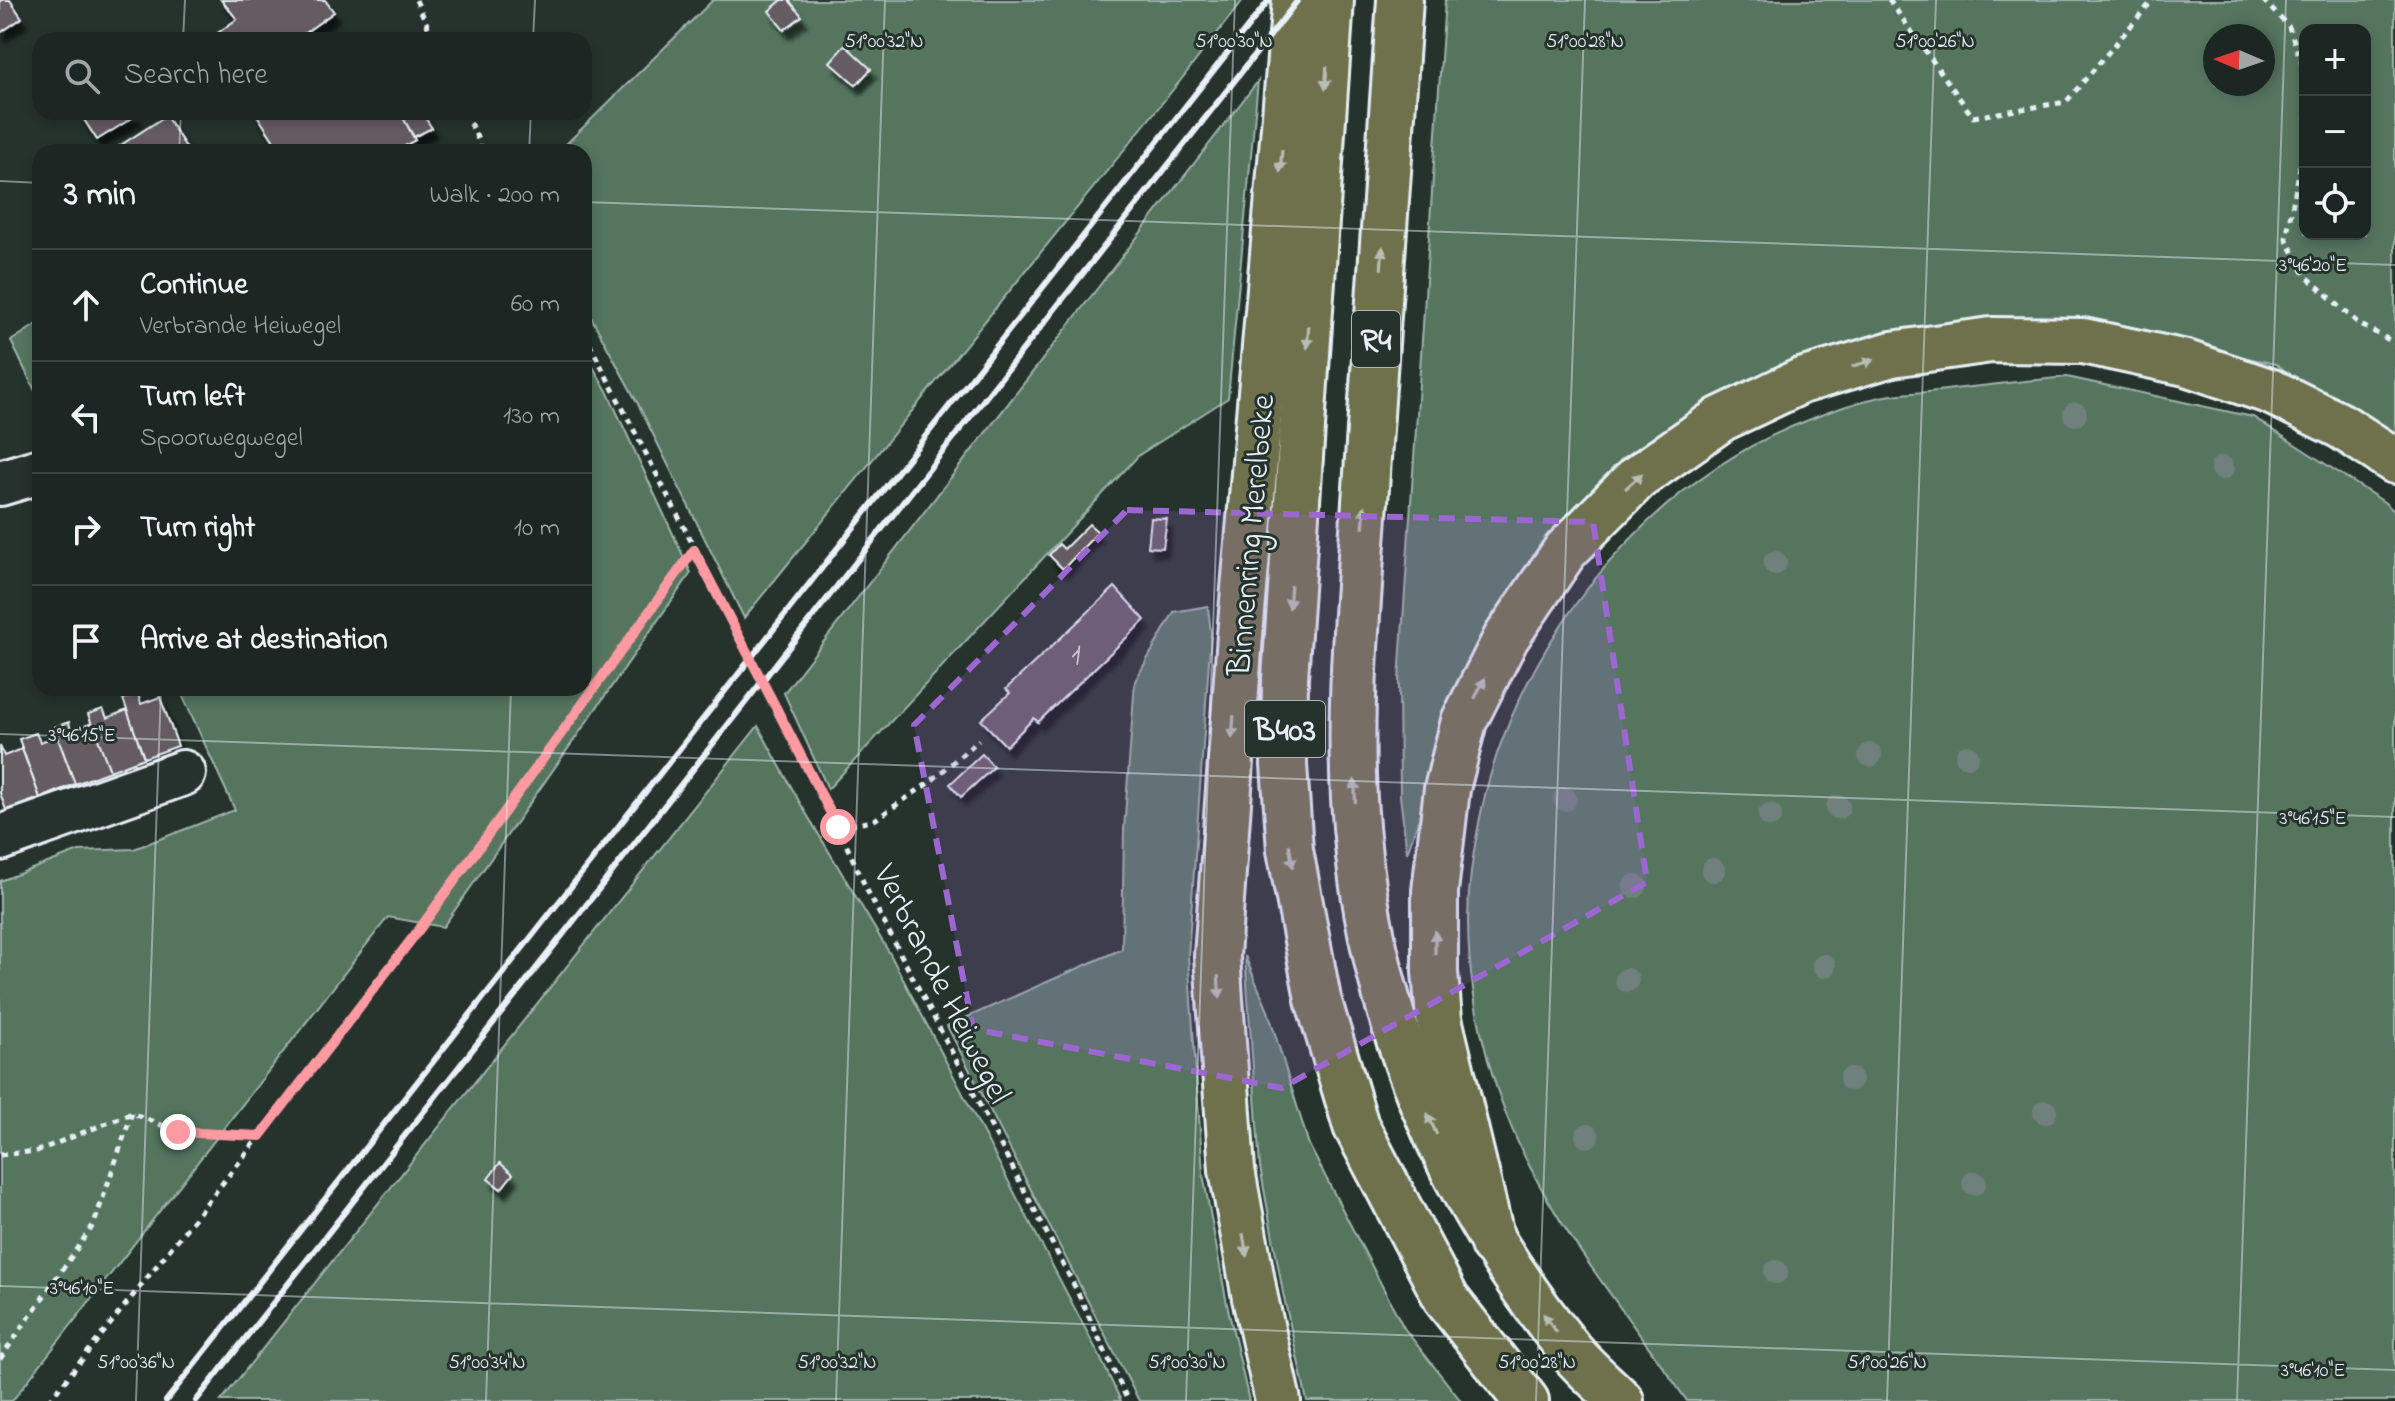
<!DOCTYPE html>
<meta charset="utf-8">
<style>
:root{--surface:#1c2622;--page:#252e2a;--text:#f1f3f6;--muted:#a0a5a5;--line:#3a4340}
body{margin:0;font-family:"Indie Flower",sans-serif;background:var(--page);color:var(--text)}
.controls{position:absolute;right:24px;top:24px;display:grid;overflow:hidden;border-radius:16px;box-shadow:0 4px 12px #0003}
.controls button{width:72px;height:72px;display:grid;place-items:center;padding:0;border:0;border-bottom:2px solid var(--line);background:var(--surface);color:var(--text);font:40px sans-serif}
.compass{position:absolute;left:2203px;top:24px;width:72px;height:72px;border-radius:50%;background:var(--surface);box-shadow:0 4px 12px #0003;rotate:272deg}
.stop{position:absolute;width:24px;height:24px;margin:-18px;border:6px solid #ff9aa2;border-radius:50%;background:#fff}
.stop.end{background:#ff9aa2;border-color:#fff;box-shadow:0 2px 8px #0008}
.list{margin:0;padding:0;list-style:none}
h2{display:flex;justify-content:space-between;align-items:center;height:104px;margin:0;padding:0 32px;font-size:34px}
h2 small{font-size:26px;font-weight:400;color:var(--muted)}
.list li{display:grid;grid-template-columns:52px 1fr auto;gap:24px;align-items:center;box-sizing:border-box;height:112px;padding:0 32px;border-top:2px solid var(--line)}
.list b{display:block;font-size:30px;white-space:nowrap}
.list p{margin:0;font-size:26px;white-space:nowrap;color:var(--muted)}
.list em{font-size:26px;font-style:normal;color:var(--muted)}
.icon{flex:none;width:44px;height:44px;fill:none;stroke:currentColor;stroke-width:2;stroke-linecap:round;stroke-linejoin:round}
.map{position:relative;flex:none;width:2395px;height:1401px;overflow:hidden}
.search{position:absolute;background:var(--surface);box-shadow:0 4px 12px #0003;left:32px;top:32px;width:560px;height:88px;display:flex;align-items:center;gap:20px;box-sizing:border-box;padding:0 28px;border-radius:24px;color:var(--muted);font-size:30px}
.panel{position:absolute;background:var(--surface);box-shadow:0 4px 12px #0003;left:32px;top:144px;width:560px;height:552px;border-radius:24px}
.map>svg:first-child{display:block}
.green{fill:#54755f;stroke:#9eb3ac;stroke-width:2;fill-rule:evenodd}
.building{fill:#655c62;stroke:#e8f1f8;stroke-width:2;filter:url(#shadow)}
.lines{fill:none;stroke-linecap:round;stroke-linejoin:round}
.minor-casing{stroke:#e8f1f8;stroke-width:50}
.highway-casing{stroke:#e8f1f8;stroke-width:50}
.path{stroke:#e8f1f8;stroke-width:5;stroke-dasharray:6 6;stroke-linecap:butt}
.minor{stroke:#26332d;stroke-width:44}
.highway{stroke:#6e714b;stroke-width:44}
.rail{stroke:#e8f1f8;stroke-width:6}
.tree{fill:#70807b}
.oneway{fill:#b7beb3}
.route{stroke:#ff9aa2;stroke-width:10}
.marked{fill:#9c67d0;fill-opacity:0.2;stroke:#9c67d0;stroke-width:6;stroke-dasharray:16 10;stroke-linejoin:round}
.ticks{fill:none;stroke:#e8f1f8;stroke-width:2;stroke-opacity:0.45}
.labels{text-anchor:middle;stroke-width:6;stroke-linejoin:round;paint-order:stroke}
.number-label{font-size:30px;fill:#c7ccd2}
.shield{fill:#26332d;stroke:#aeb8bb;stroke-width:2}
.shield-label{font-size:32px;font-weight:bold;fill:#e8f1f8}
.street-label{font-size:34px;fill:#e8f1f8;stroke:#26332d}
.ticks-label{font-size:20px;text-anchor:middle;fill:#e8f1f8;stroke:#26332d;stroke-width:6;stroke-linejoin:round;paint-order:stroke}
</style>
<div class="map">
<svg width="2395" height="1401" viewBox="0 0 2395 1401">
<defs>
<filter id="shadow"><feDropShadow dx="5" dy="9" stdDeviation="2" flood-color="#0009"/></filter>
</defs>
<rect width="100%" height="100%" fill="#26332d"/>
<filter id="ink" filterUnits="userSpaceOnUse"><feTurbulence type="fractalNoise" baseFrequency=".0125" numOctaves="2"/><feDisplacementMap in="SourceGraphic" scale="16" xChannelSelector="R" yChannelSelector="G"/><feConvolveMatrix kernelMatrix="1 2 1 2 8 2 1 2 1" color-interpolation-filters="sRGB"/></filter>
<g filter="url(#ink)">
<g class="green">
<path d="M713,0H1243L1180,81L744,618L638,404L584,304V152H558Z"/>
<path d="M1445,0H2395V442L2275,364L2071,319L1870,341L1625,464L1427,796L1407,853L1400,796L1399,680ZM2305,30H2365V234H2305ZM2215,36H2263V84H2215Z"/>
<path d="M1258,81L1228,398L1139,455L828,789L784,693Z"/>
<path d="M40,322V401L11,341Z"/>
<path d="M584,351L607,391L691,573L443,927L388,917L12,1401H0V881L79,851L134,849L235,810L179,688H584Z"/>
<path d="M2067,377L2253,417L2384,502L2395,512V1401H1687C1623,1307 1547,1221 1506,1114C1477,1039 1461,952 1471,872C1477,827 1486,780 1503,738C1557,598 1669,472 1811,419C1833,410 1857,402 1880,397C1899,393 1919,393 1938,391C1981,386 2024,381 2067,377Z"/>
<path d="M1208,606L1211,633L1188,956L1203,1174L1227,1304L1249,1401H1139L947,1026L1122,949L1124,830L1135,681L1174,612Z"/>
<path d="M758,726L800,803L890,954L1098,1353L1121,1401H221Z"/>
<path d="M1245,956L1268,1011L1309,1145L1404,1328L1461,1401H1307L1283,1293L1260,1167Z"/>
</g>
<g class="building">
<path d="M0,0H10L22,18L0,33Z"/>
<path d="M221,0H325L334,12L295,40H208L237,19Z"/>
<path d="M782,0H789L802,16L784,30L769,11Z"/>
<path d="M845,45L871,69L856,85L830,62Z"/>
<path d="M79,112H135L137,115L97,140Z"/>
<path d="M255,112H400L415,140L394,152H281Z"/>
<path d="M400,112H421L432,128L414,137Z"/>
<path d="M166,116L189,152H110Z"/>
<path d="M1151,518L1167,519L1163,548L1148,547Z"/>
<path d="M1089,524L1098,532L1063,569L1049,555L1059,544L1064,549Z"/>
<path d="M1115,587L1145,620L1038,722L1034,718L1006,746L981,720L1010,693L1006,689Z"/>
<path d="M138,694L141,704L160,697L178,746L144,758L123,699Z"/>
<path d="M103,709L107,718L127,710L144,758L110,771L88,714Z"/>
<path d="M69,722L71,731L92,723L110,771L75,784L54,727Z"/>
<path d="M36,733L40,742L57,736L75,784L40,798L19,739Z"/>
<path d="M0,746L4,756L22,749L40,798L6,810L0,793Z"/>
<path d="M982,754L994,767L961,797L950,784Z"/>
<path d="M500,1163L513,1174L501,1189L488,1179Z"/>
</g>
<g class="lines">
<defs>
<g id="minor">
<path d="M0,483L40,471"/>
<path d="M0,838L183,773"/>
</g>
<g id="highway">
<path d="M1331,0L1285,678L1284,765L1290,850L1318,999L1356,1126L1447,1300L1526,1401"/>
<path d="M1400,0C1389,153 1379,306 1368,458C1361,571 1348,686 1354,799C1366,1005 1441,1189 1569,1349C1584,1368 1604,1384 1621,1401"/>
<path d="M1493,1244L1439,1019L1435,972V891L1447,789L1464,721L1506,638L1565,551L1637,478L1721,419L1801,381L1892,354L1991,340L2083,341L2186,363L2272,392L2341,426L2395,461"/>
<path d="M1278,1401L1255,1298L1232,1170L1217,956L1240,635L1295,0"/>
</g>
</defs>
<use href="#minor" class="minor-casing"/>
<use href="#highway" class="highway-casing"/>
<g class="path">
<path d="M416,0L434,40"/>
<path d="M1889,0L1973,117L2066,102L2153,0"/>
<path d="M2263,0L2289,27L2305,72"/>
<path d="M465,112L484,152"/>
<path d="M2305,142L2286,238L2305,275L2359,324L2395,343"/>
<path d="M584,333L838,827L867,890L1075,1287L1128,1401"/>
<path d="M838,827L873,821L930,782L979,740"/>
<path d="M0,1155L37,1151L132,1113L178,1132L259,1136"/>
<path d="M0,1359L94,1224L132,1113"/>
<path d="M49,1401L260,1136L421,927L694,550"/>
</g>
<use href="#minor" class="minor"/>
<use href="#highway" class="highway"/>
<g class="rail">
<path d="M166,1401L1269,0"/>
<path d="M196,1401L1298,0"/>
</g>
</g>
<g class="tree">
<circle cx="2075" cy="414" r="12"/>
<circle cx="2222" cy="468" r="12"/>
<circle cx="1775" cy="563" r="12"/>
<circle cx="1870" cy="755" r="12"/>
<circle cx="1967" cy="756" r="12"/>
<circle cx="1565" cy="799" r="12"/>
<circle cx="1838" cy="807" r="12"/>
<circle cx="1770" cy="815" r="12"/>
<circle cx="1713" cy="870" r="12"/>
<circle cx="1635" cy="886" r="12"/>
<circle cx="1824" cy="966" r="12"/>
<circle cx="1627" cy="980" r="12"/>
<circle cx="1851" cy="1079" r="12"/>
<circle cx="2045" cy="1112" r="12"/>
<circle cx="1587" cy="1136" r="12"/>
<circle cx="1974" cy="1183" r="12"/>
<circle cx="1776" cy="1272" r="12"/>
</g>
<defs><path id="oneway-solid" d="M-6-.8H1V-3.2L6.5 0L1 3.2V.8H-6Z" transform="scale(2)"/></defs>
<g class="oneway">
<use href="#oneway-solid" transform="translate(1326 78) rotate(94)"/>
<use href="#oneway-solid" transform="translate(1281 161) rotate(95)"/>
<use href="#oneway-solid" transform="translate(1382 258) rotate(-86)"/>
<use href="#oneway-solid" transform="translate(1308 337) rotate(94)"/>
<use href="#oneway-solid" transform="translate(1863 363) rotate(-17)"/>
<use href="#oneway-solid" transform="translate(1634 481) rotate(-42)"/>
<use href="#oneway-solid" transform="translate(1364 517) rotate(-86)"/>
<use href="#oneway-solid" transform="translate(1290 597) rotate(94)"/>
<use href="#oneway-solid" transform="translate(1480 688) rotate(-63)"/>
<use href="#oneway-solid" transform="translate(1233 727) rotate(94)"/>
<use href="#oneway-solid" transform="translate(1355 791) rotate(-92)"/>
<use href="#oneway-solid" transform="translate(1291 856) rotate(81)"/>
<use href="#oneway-solid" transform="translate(1435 942) rotate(-90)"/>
<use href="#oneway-solid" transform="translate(1219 987) rotate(86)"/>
<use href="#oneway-solid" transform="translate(1432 1124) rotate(-114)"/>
<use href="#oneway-solid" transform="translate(1245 1245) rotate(80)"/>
<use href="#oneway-solid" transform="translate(1550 1323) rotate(-126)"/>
</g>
</g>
<g class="lines" filter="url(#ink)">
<path class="route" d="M178,1132L260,1136L421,927L694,550L838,827"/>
</g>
<path class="marked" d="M1127,510L1593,522L1647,882L1282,1088L973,1029L914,725Z"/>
<path class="ticks" d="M183,40L185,0M533,40L535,0M179,152L181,112M529,152L531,112M0,181L40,183M584,202L2395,265M0,734L2395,817M0,1286L2395,1370M136,1401L161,688M486,1401L511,688M836,1401L885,0M1186,1401L1235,0M1536,1401L1585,0M1887,1401L1936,0M2237,1401L2286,0"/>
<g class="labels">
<g class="number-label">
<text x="1076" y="664">1</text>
</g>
<g class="shield">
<rect x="1352" y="311" width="48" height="56" rx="6"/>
<rect x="1245" y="701" width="80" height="56" rx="6"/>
</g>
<g class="shield-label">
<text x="1376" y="350">R4</text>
<text x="1285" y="740">B403</text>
</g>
<g class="street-label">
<text transform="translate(1249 535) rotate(-85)" y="12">Binnenring Merelbeke</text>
<text transform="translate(944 983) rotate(63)" y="12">Verbrande Heiwegel</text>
</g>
</g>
<g class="ticks-label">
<text x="884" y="47">51°00'32"N</text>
<text x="1234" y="47">51°00'30"N</text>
<text x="1585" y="47">51°00'28"N</text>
<text x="1935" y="47">51°00'26"N</text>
<text x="2313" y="271">3°46'20"E</text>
<text x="82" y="741">3°46'15"E</text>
<text x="2313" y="824">3°46'15"E</text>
<text x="82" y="1294">3°46'10"E</text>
<text x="136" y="1368">51°00'36"N</text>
<text x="487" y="1368">51°00'34"N</text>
<text x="837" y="1368">51°00'32"N</text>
<text x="1187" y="1368">51°00'30"N</text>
<text x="1537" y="1368">51°00'28"N</text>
<text x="1887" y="1368">51°00'26"N</text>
<text x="2313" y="1376">3°46'10"E</text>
</g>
</svg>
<div class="controls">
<button>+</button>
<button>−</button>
<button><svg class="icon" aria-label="locate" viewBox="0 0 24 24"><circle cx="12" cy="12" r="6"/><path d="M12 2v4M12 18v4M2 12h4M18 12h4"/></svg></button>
</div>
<svg class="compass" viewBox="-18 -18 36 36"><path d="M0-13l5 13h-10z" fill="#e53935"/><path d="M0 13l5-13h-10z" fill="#a0a5a5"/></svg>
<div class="stop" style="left:838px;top:827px"></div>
<div class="stop end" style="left:178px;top:1132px"></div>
<div class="search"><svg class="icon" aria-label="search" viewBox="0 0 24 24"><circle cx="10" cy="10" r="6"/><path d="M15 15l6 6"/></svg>Search here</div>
<section class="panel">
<h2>3 min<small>Walk · 200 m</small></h2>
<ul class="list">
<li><svg class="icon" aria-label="ahead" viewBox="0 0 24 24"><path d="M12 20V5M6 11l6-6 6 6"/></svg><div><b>Continue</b><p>Verbrande Heiwegel</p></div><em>60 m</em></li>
<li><svg class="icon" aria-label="left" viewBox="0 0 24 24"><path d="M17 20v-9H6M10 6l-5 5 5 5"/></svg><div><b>Turn left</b><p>Spoorwegwegel</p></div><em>130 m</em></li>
<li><svg class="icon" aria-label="right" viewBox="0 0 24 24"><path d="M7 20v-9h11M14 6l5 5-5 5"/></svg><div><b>Turn right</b></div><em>10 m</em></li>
<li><svg class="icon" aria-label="arrive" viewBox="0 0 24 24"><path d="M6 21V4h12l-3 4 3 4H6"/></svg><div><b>Arrive at destination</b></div></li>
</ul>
</section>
</div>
